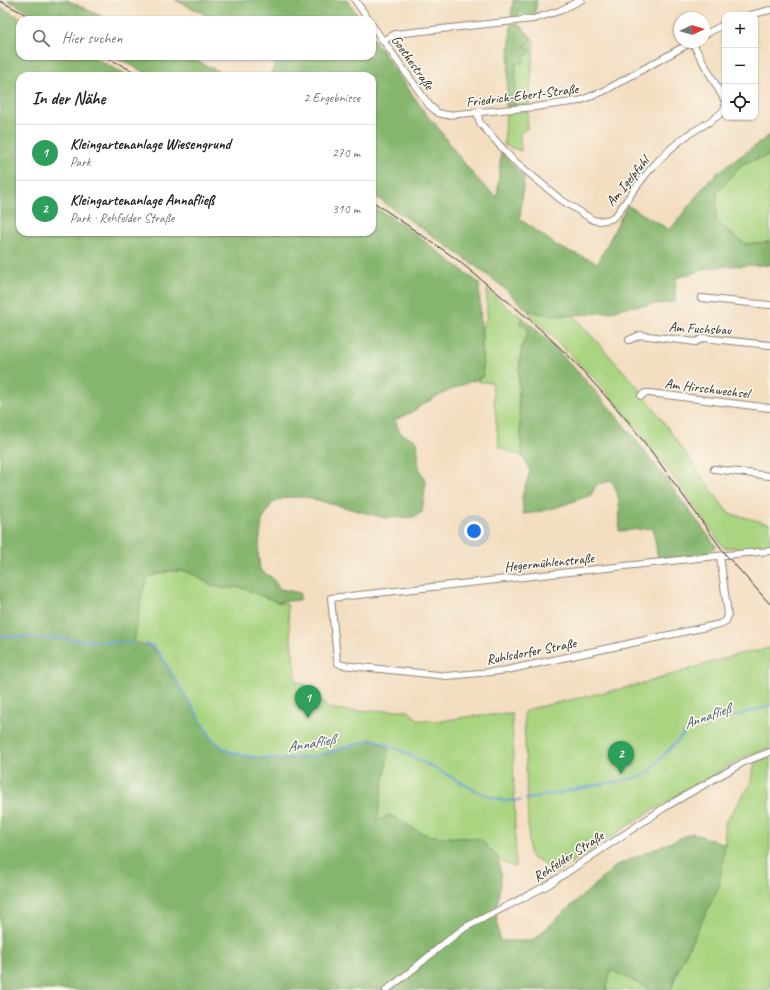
<!DOCTYPE html>
<html lang="de">
<meta charset="utf-8">
<style>
:root{--surface:#fff;--page:#f2f2f2;--text:#202124;--muted:#757577;--line:#e0e0e0;--accent:#db2777}
body{margin:0;font-family:Caveat,sans-serif;background:var(--page);color:var(--text)}
.controls{position:absolute;right:12px;top:12px;display:grid;overflow:hidden;border-radius:8px;box-shadow:0 1px 3px #0004}
.controls button{width:36px;height:36px;display:grid;place-items:center;padding:0;border:0;border-bottom:1px solid var(--line);background:var(--surface);color:var(--text);font:20px sans-serif}
.compass{position:absolute;left:674px;top:12px;width:36px;height:36px;border-radius:50%;background:var(--surface);box-shadow:0 1px 3px #0004;rotate:86deg}
.you{position:absolute;left:474px;top:531px;width:14px;height:14px;margin:-10px;border:3px solid #fff;border-radius:50%;background:#1a73e8;box-shadow:0 0 0 6px #1a73e833}
.badge{display:grid;place-items:center;width:26px;height:26px;border-radius:50%;background:var(--accent);color:#fff;font-size:13px;font-weight:700}
.pin{position:absolute;translate:-50% -33px;filter:drop-shadow(0 1px 2px #0008)}
.pin::after{content:'';position:absolute;top:21px;width:14px;height:12px;background:inherit;clip-path:polygon(0 0,100% 0,50% 100%)}
.list{margin:0;padding:0;list-style:none}
h2{display:flex;justify-content:space-between;align-items:center;height:52px;margin:0;padding:0 16px;font-size:17px}
h2 small{font-size:13px;font-weight:400;color:var(--muted)}
.list li{display:grid;grid-template-columns:26px 1fr auto;gap:12px;align-items:center;box-sizing:border-box;height:56px;padding:0 16px;border-top:1px solid var(--line)}
.list b{display:block;font-size:15px;white-space:nowrap}
.list p{margin:0;font-size:13px;white-space:nowrap;color:var(--muted)}
.list em{font-size:13px;font-style:normal;color:var(--muted)}
.icon{flex:none;width:22px;height:22px;fill:none;stroke:currentColor;stroke-width:2;stroke-linecap:round;stroke-linejoin:round}
.map{position:relative;flex:none;width:770px;height:990px;overflow:hidden}
.search{position:absolute;background:var(--surface);box-shadow:0 1px 3px #0004;left:16px;top:16px;width:360px;height:44px;display:flex;align-items:center;gap:10px;box-sizing:border-box;padding:0 14px;border-radius:12px;color:var(--muted);font-size:15px}
.panel{position:absolute;background:var(--surface);box-shadow:0 1px 3px #0004;left:16px;top:72px;width:360px;height:164px;border-radius:12px}
.map>svg:first-child{display:block}
.green{fill:#a9d480;stroke:#6a8056}
.forest{fill:#86b66e;stroke:#58704c}
.lines{fill:none;stroke-linecap:round;stroke-linejoin:round}
.stream{stroke:#6ea0d9;stroke-width:2}
.minor-casing{stroke:#8f8476;stroke-width:8}
.minor{stroke:#fff;stroke-width:6}
.tram{stroke:#2b2b2b;stroke-width:1}
.labels{text-anchor:middle;stroke-width:3.5;stroke-linejoin:round;paint-order:stroke}
.street-label{font-size:14px;fill:#2b2b2b;stroke:#fbf7ec}
.water-label{font-size:15px;font-style:italic;fill:#465a71;stroke:#fbf7ec}
</style>
<div class="map">
<svg width="770" height="990" viewBox="0 0 770 990">
<rect width="100%" height="100%" fill="#fbf7ec"/>
<filter id="ink" filterUnits="userSpaceOnUse"><feTurbulence type="fractalNoise" baseFrequency=".025" numOctaves="2"/><feDisplacementMap in="SourceGraphic" scale="8" xChannelSelector="R" yChannelSelector="G"/><feConvolveMatrix kernelMatrix="1 2 1 2 8 2 1 2 1" color-interpolation-filters="sRGB"/></filter>
<filter id="wash" filterUnits="userSpaceOnUse"><feTurbulence type="fractalNoise" baseFrequency=".012" numOctaves="4" result="noise"/><feDisplacementMap in="SourceGraphic" scale="16" xChannelSelector="R" yChannelSelector="G"/><feGaussianBlur stdDeviation="0.9" result="paint"/><feColorMatrix in="noise" values="0 0 0 0 0 0 0 0 0 0 0 0 0 0 0 0 0 1.4 0 .05"/><feComposite in="paint" operator="in"/></filter>
<g filter="url(#wash)">
<rect width="100%" height="100%" fill="#f3dec1"/>
<g class="green">
<path d="M531,37L534,41L529,105L506,107V106L515,104L516,64L517,62L522,63L524,62V56L527,55L523,47L531,40Z"/>
<path d="M528,111L527,129L521,132L520,136L521,151L504,145L506,113Z"/>
<path d="M770,155V242L745,244L716,222L717,192L742,164Z"/>
<path d="M487,290L508,308L522,317L520,323L529,330C527,335 523,341 522,347C515,378 519,425 523,457L499,447L492,382H479L477,380L483,377L482,326L487,318Z"/>
<path d="M528,311L562,315H573L642,392L728,513L770,524V548L735,550L734,547L724,548L684,491L622,410L598,382L531,316Z"/>
<path d="M170,571H185L195,575L207,583L222,589L239,587L278,602L287,604L296,681L306,685L328,708L350,711L407,710L419,720L441,721L472,716L512,714L516,867L502,862L480,839L431,836L377,821L373,739L311,757L281,759L251,757L228,751L213,740L160,654L134,642L142,593L148,577Z"/>
<path d="M770,648V748L748,755L683,792L640,818L555,873L537,859L534,860L529,852L524,712L533,708L642,684L735,655Z"/>
<path d="M770,757V990H671L725,844L724,824L750,785L755,763Z"/>
<path d="M611,970L652,990H606Z"/>
</g>
<g class="forest">
<path d="M7,0H67L109,20H45Z"/>
<path d="M175,0H347L361,20H216Z"/>
<path d="M513,0H537L535,14L523,18V14L520,12L518,18L511,19Z"/>
<path d="M0,7L25,20H20V56H91L129,76H20V232H372V206L401,223L479,283L483,377C466,383 450,390 434,398C421,405 409,415 395,420L400,433L417,441L419,468L426,482L422,512L414,517L385,518L306,497H287L272,503L262,521L258,553L260,570L271,577L280,589L300,593V600L278,602L239,587L222,589L207,583L195,575L185,571H167L148,577L142,593L134,642L149,646L160,654L213,740L228,751L251,757L281,759L311,757L373,739L389,749L377,821L390,815L420,832L431,836L480,839L497,857L499,862L501,879L496,913L500,941H532L617,865L692,833L725,844L719,887L676,973L671,990H652L611,970L606,990H0Z"/>
<path d="M516,23L522,27L531,37L529,44L525,45L523,47H531L530,54L524,56V62L522,64L517,62L516,64L515,105L506,106L511,24Z"/>
<path d="M372,37L431,121H433C452,146 472,178 497,197L501,152L524,177L520,219L559,247L598,263L627,205L670,230L705,185L717,173L770,135V155L742,164L717,192L716,221L745,244L770,242V265L726,266L710,268L676,278L675,302L619,308L617,311C589,314 558,319 530,311C525,310 509,292 503,287C461,254 416,225 372,194V76H270L278,56H372Z"/>
<path d="M114,56H186L229,76H151Z"/>
<path d="M522,317C598,384 655,465 716,546L709,553L658,559L653,528L619,531C620,513 621,497 612,481L597,484L591,495C569,503 547,512 523,514L522,496L530,471L523,457L520,429L519,377L522,346L529,330L520,323Z"/>
</g>
<g class="lines">
<g class="stream">
<path d="M0,636L133,643"/>
<path d="M146,644L153,646L160,654L213,740L228,751L251,757L281,759L311,757L373,739L402,751L481,793L504,801L521,800"/>
<path d="M526,799L639,777L649,773L655,764L686,732L706,724L770,706"/>
</g>
</g>
</g>
<g filter="url(#ink)">
<g class="lines">
<defs>
<g id="minor">
<path d="M355,0L369,20"/>
<path d="M750,15L770,10"/>
<path d="M372,25L429,105L438,113L447,115L535,107L579,101L604,91L692,42L725,101C725,103 725,105 725,107C723,116 697,129 689,134C657,157 639,182 617,214L611,219L599,221L593,220L560,199L512,159L480,123L477,112"/>
<path d="M704,35L725,24"/>
<path d="M383,41L395,34L533,19L559,11L581,0"/>
<path d="M701,298L770,305"/>
<path d="M629,340L640,335L696,342L703,338L770,345"/>
<path d="M641,396L645,393H650L770,408"/>
<path d="M714,469L770,476"/>
<path d="M720,556L728,615L726,621L720,624L507,670L491,672L447,676L342,665L338,663L337,659L331,598L726,555L770,551"/>
<path d="M386,990C414,971 438,946 466,927L548,885L667,806L744,762L770,752"/>
</g>
</defs>
<use href="#minor" class="minor-casing"/>
<use href="#minor" class="minor"/>
<g class="tram">
<path d="M0,1L36,20"/>
<path d="M104,56L142,76"/>
<path d="M372,201L455,258L529,319L572,359L627,420L654,455L726,555L770,604"/>
</g>
</g>
</g>
<g class="labels">
<g class="street-label">
<text transform="translate(413 62) rotate(55)" y="5">Goethestraße</text>
<text transform="translate(522 95) rotate(-7)" y="5">Friedrich-Ebert-Straße</text>
<text transform="translate(627 181) rotate(-51)" y="5">Am Igelpfuhl</text>
<text transform="translate(700 328) rotate(3)" y="5">Am Fuchsbau</text>
<text transform="translate(707 388) rotate(7)" y="5">Am Hirschwechsel</text>
<text transform="translate(549 562) rotate(-6)" y="5">Hegermühlenstraße</text>
<text transform="translate(531 651) rotate(-11)" y="5">Ruhlsdorfer Straße</text>
<text transform="translate(568 856) rotate(-33)" y="5">Rehfelder Straße</text>
</g>
<g class="water-label">
<text transform="translate(707 716) rotate(-20)" y="5">Annafließ</text>
<text transform="translate(311 743) rotate(-10)" y="5">Annafließ</text>
</g>
</g>
</svg>
<div class="controls">
<button>+</button>
<button>−</button>
<button><svg class="icon" aria-label="locate" viewBox="0 0 24 24"><circle cx="12" cy="12" r="6"/><path d="M12 2v4M12 18v4M2 12h4M18 12h4"/></svg></button>
</div>
<svg class="compass" viewBox="-18 -18 36 36"><path d="M0-13l5 13h-10z" fill="#e53935"/><path d="M0 13l5-13h-10z" fill="#757577"/></svg>
<div class="you"></div>
<div class="pin badge" style="left:308px;top:718px;background:#2e9e5b">1</div>
<div class="pin badge" style="left:621px;top:774px;background:#2e9e5b">2</div>
<div class="search"><svg class="icon" aria-label="search" viewBox="0 0 24 24"><circle cx="10" cy="10" r="6"/><path d="M15 15l6 6"/></svg>Hier suchen</div>
<section class="panel">
<h2>In der Nähe<small>2 Ergebnisse</small></h2>
<ul class="list">
<li><span class="badge" style="background:#2e9e5b">1</span><div><b>Kleingartenanlage Wiesengrund</b><p>Park</p></div><em>270 m</em></li>
<li><span class="badge" style="background:#2e9e5b">2</span><div><b>Kleingartenanlage Annafließ</b><p>Park · Rehfelder Straße</p></div><em>310 m</em></li>
</ul>
</section>
</div>
